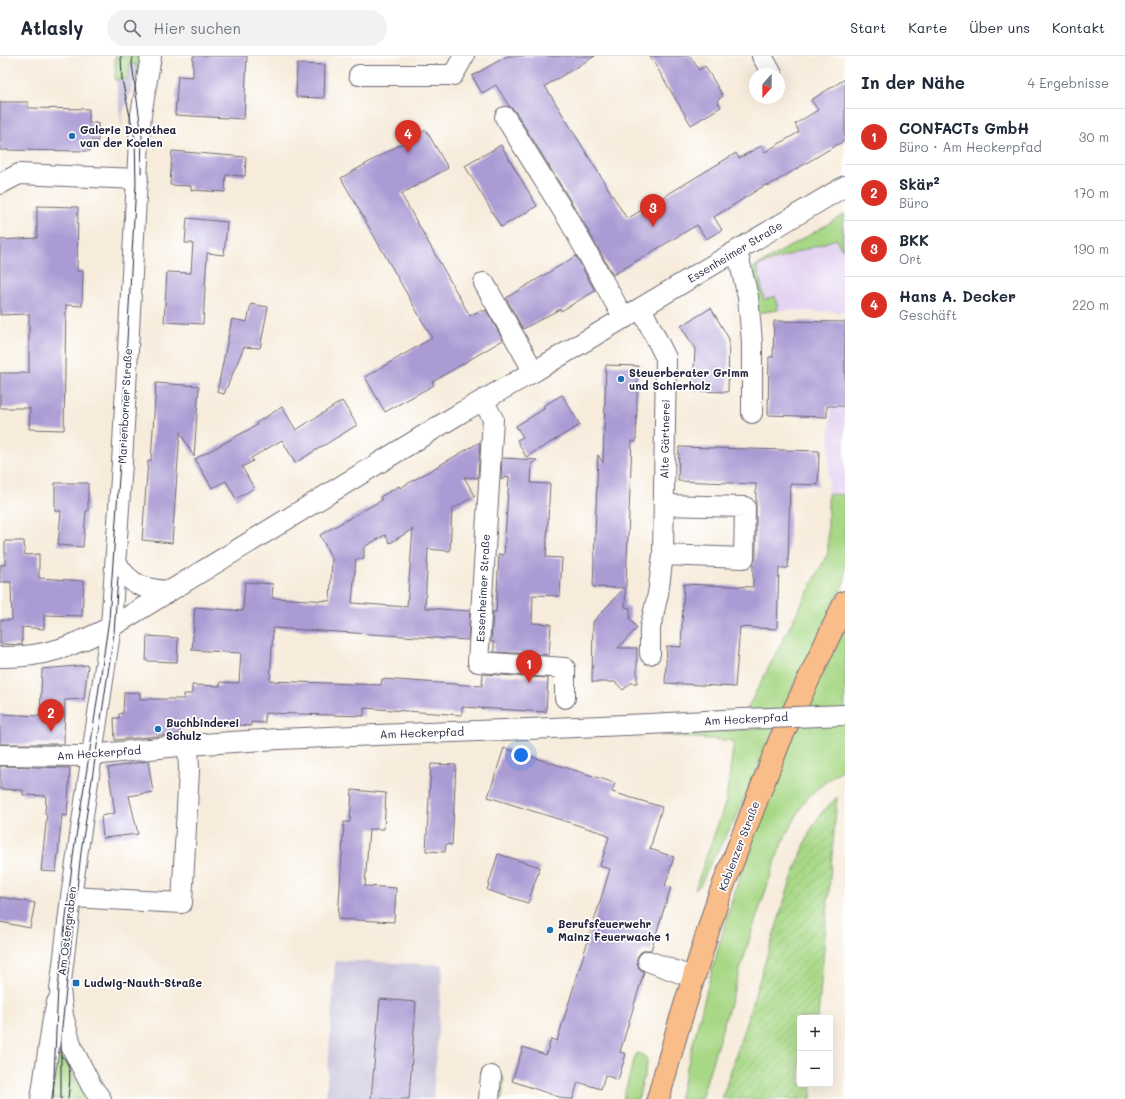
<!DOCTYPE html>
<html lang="de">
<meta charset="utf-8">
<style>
:root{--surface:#fff;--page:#f2f2f3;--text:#1f2937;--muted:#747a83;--line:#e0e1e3;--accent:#d93025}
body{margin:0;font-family:Mali,sans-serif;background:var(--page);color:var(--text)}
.controls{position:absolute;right:12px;bottom:12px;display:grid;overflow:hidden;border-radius:4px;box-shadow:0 4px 16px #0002}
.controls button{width:36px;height:36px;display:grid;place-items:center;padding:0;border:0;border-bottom:1px solid var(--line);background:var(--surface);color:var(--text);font:20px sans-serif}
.compass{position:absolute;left:749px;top:12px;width:36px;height:36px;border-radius:50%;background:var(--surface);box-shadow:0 4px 16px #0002;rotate:201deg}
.you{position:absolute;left:521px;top:699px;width:14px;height:14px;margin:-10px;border:3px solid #fff;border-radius:50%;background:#1a73e8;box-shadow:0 0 0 6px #1a73e833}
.badge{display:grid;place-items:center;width:26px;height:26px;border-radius:50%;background:var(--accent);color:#fff;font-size:13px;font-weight:700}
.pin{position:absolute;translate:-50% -33px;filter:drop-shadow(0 1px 2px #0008)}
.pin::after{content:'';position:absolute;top:21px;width:14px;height:12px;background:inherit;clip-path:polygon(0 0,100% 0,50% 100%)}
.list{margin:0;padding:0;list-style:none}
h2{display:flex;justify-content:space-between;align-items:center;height:52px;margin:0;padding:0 16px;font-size:17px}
h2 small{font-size:13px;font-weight:400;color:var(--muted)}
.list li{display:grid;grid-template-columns:26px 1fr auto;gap:12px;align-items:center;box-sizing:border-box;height:56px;padding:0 16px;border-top:1px solid var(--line)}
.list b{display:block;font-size:15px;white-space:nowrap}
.list p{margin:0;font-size:13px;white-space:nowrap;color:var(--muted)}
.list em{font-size:13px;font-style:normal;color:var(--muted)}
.icon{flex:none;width:22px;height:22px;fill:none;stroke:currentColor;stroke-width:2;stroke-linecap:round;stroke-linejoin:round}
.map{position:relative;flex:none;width:845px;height:1043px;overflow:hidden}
header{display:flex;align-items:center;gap:24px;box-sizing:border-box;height:56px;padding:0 20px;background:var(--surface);border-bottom:1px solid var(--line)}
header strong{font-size:19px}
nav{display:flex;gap:22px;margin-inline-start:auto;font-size:14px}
.search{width:280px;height:36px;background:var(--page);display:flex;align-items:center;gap:10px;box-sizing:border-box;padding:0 14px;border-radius:22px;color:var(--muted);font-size:15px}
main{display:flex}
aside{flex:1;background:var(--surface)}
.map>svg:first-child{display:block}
.built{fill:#e4d3f1}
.industrial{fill:#c6c0d9}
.grass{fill:#a8d886;stroke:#657d60}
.garden{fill:url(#garden-furrows);stroke:#657d60}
.building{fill:#ab9bd4;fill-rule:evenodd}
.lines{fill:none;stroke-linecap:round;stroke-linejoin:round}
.minor-casing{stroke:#6d6973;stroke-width:22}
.major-casing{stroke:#6d6973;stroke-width:24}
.minor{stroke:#fff;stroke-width:20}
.major{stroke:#f8bd89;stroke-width:22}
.tram{stroke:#22223b;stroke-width:1}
.minor-bridge-casing{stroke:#6d6973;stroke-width:22;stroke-linecap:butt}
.minor-bridge{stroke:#fff;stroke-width:20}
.poi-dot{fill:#1f6fb2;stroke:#fff;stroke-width:1.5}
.labels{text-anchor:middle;stroke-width:3.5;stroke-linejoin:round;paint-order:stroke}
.poi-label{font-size:11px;font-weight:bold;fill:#22223b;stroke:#fff;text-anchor:start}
.street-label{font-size:11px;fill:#22223b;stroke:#fff}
</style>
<header>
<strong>Atlasly</strong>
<div class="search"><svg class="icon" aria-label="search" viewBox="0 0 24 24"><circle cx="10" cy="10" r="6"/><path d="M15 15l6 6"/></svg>Hier suchen</div>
<nav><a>Start</a><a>Karte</a><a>Über uns</a><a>Kontakt</a></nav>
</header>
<main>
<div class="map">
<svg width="845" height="1043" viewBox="0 0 845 1043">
<defs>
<pattern id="garden-furrows" width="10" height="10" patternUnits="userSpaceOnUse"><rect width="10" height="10" fill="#a8d886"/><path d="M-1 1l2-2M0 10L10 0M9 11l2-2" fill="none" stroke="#90b975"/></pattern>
</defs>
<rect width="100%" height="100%" fill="#fff"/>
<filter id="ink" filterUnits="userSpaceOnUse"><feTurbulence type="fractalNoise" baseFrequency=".025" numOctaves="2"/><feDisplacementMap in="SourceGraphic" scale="8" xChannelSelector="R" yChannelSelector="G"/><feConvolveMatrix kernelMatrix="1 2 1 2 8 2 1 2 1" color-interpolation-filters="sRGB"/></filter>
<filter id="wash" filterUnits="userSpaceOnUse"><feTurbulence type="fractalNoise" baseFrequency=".012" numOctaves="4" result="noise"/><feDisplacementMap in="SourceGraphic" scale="16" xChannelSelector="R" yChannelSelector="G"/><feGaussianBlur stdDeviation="0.9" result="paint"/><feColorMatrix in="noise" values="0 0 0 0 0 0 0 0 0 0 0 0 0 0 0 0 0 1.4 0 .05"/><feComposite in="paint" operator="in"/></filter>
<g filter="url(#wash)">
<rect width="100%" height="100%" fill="#f7ecdb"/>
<path class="built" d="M845,158V439L828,438L831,343H842L844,256L778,254L757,257L753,212Z"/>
<g class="industrial">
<path d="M115,0L136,8L137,19L122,59V75L115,13Z"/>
<path d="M335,904L443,909L433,1043H326Z"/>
</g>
<g class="grass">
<path d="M115,0H141L137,19L136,8H130L128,23L115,24Z"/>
<path d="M845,158V163H843L842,194L836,183L757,210L764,244L775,240L778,254L757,257L753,212Z"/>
<path d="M828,438L845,439V524L789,639L736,762L710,808L700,830L695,833L726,745L734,685L661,679L761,672L746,655L828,497Z"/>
<path d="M845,570V711L818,732L805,744L781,789L752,875L701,1043H679C704,944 728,845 764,750C788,688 817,630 845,570Z"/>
<path d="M636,997C644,999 647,1000 647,1008L638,1043H623Z"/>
<path d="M52,999L63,1001L86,1043H43Z"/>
<path d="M501,1021H504L502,1043H499Z"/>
</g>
<path class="garden" d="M837,741L818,962H800V1028H812L811,1043H722L789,830L810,775L822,756Z"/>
<g id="blocks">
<g class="building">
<path d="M193,0H247L244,63L175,59L178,20L193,21Z"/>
<path d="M507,0H595L545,30L627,163L736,97L739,102L761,90L765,96L799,76L795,68L818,54L811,44L845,23V84L768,130L767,128L714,161L722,174L706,183L697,169L613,219L580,160L515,55L509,50L496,29L482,37L472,20Z"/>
<path d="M650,0H690L699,14L705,10L723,40L717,44L721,51L691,69Z"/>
<path d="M297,8L325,9L324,42L296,41Z"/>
<path d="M0,46H28V52L89,53V67H98V85L91,84L90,95L0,94Z"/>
<path d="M426,74L448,112L401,138L470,260L481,254L482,256L486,254L503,284L432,326L434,329L385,356L365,321L432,282L341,122Z"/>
<path d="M501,89L537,150L501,171L465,110Z"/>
<path d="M172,95L246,101L245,120L226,119L225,136L191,134V130L170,129Z"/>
<path d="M37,150L78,151L77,215H83L82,250L66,249L64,374L29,373L30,352H0V317H29V258L0,259V184L37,182Z"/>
<path d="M187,162L227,166L224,199L207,197L203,268L164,266L167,216L191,217L193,187H185Z"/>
<path d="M576,200L595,235L561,255L560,253L523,273L506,242Z"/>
<path d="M251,248L268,251L260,292L244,291L224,338L217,336L232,263L247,266Z"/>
<path d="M711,252L729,283L728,336L693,335L695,293L681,270Z"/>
<path d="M774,265L845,266V350H827V361L768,359L769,301H773Z"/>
<path d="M606,309L638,310L636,386L632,385L625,551L630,552V563L637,572L618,592H637V627H631L623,634L615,626H592L593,566L624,532L593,531L598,399L603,407Z"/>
<path d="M156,327L199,330L194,401L180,376L172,487L142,484L148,405H151Z"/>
<path d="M562,339L580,369L526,401L517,384L523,381L516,370L544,353L543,350Z"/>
<path d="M342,345L357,369L295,407L282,384L251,402L253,405L242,411L254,432L236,443L226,425L212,432L195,403L257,369L256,367L282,351L296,374Z"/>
<path d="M480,386L478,422L464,421L475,440L452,453L450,495L428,493L425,552L470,555L468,584L273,572L270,625L381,629L382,623L482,630L483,618L548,622L546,656L462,651V659L364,652V660L265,657V667L251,666V670L219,668V670L183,669L182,674H180L179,678L115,684L114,662H119V658L123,657L124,636L140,637V643H184V638H192V629L220,630V626L239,627L241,597L192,594L195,551L243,555L245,526L273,528L272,542L330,545L332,503L320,479L382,444L380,441L399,430L400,432ZM413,473L407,551L352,547L356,503H364V491L385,479L390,487Z"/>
<path d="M679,391L819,395L818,429L790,428L788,512H779L777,573L740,571L735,631L665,627L667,590L681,591L684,528L753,531V508L756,502V428L678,425Z"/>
<path d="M502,402L537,404L532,407L531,427L550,428L546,501L562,502L560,540L533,539L532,567L551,568L549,599L494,596V586H491L493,556H496L499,498L504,499L509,420L503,423H501Z"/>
<path d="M55,427H88V455H86L83,491L58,489L61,455H55Z"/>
<path d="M5,485H24L25,499L39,498V522L84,525L82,560L44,559V573L22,571V589L0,588V564H12L11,526H0V509H5Z"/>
<path d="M147,580L178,582L177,606L146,605Z"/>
<path d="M88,609L84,643L65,644L64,688H0V658L40,660L42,613Z"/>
<path d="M504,692L615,727L612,736L662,751L650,793L674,801L665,830L671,831L651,894H646L641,896L637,901V907L639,912L644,916L620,996L626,998L618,1024L605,1019L601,1033L578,1026L573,1043H565L512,1025L523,991L546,999L551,983L557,985L610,813L600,810L609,781L606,780V778L488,741Z"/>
<path d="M148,705L153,736L129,740L138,778L103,782L101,760L115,757L108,712Z"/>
<path d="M431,708L456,709L452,789L446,788L445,796L426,795Z"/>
<path d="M0,710L70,712L67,760L62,759L56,816L41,815L47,758H45L46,740L23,739V734L0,733Z"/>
<path d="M352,734L386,737L384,773H369L365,830L396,832L394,866L338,863L344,766H350Z"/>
<path d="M498,798L540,811L528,847L487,834Z"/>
<path d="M0,841L35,847L30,872L0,866Z"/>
<path d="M380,943L416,946L409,1043H371Z"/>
</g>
</g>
</g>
<g filter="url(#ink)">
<use href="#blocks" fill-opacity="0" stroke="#6d6973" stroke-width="1"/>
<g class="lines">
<defs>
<g id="minor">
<path d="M762,0L772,18"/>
<path d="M359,19H453L464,0"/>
<path d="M505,61L570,166L617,250L625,262"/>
<path d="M0,128L19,118L138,123"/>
<path d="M737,195L748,241L752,286V357"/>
<path d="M484,227L529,307L535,315"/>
<path d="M641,252L666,302L663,499L658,538L650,572V598"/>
<path d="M483,344L493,363L478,606L565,612V642"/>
<path d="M663,499L744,502L745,451L664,449"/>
<path d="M116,506C129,529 145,534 170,535"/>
<path d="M0,601C46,602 76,589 116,568L462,356L535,315L845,130"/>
<path d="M0,699L82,700L188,689L278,683L650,668L742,663"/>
<path d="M71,841L182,847L189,714L188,689"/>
<path d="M648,905L694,922"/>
<path d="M41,1043L53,963L57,946"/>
<path d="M101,1043L92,1031L72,992L63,960L60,934L71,841L111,570L122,407L139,85L141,59L151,0"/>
<path d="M489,1043L491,1020"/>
</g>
<path id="major" d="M658,1043L677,975L718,843L727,820L780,684L845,546"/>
</defs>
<use href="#minor" class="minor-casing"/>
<use href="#major" class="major-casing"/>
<use href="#minor" class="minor"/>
<use href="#major" class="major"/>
<g class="tram">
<path d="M133,0L132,8L142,80L141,117"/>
<path d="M61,1000C74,1008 69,1030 68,1043"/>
<path d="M53,1043L58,931L61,904L74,793L89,700L109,563L120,407L136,128L135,83L122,24L121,0"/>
<path d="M61,1043V980L81,796L114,577L118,521"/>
</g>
<defs>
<path id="minor-bridge" d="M742,663L845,659"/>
</defs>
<use href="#minor-bridge" class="minor-bridge-casing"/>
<use href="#minor-bridge" class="minor-bridge"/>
</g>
</g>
<g class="poi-dot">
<circle cx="72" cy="80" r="4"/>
<circle cx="621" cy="323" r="4"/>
<circle cx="158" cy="673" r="4"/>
<circle cx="550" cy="874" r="4"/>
<rect x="72" y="923" width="8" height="8" rx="2"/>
</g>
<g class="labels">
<g class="poi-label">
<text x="80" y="78">Galerie Dorothea<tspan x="80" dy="13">van der Koelen</tspan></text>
<text x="629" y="321">Steuerberater Grimm<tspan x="629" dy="13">und Schierholz</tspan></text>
<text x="166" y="671">Buchbinderei<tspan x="166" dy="13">Schulz</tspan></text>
<text x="558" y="872">Berufsfeuerwehr<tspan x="558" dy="13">Mainz Feuerwache 1</tspan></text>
<text x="84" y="931">Ludwig-Nauth-Straße</text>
</g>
<g class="street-label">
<text transform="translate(735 196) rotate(-31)" y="4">Essenheimer Straße</text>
<text transform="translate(125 350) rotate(-87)" y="4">Marienborner Straße</text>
<text transform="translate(665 383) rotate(-89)" y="4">Alte Gärtnerei</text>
<text transform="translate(483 532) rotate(-87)" y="4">Essenheimer Straße</text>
<text transform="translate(746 663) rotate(-3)" y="4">Am Heckerpfad</text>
<text transform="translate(422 677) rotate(-2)" y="4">Am Heckerpfad</text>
<text transform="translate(99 697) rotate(-4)" y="4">Am Heckerpfad</text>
<text transform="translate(739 790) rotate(-69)" y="4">Koblenzer Straße</text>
<text transform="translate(67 875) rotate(-83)" y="4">Am Ostergraben</text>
</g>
</g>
</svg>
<div class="controls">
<button>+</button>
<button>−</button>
</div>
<svg class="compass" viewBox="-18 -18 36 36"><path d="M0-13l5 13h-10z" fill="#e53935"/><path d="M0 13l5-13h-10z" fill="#747a83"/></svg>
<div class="you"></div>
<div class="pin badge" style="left:529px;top:627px">1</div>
<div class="pin badge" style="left:51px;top:676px">2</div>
<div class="pin badge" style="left:653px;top:171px">3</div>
<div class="pin badge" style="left:408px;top:97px">4</div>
</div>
<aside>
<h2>In der Nähe<small>4 Ergebnisse</small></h2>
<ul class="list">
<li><span class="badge">1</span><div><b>CONFACTs GmbH</b><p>Büro · Am Heckerpfad</p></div><em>30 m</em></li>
<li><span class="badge">2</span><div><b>Skär²</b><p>Büro</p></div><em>170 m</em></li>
<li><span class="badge">3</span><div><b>BKK</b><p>Ort</p></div><em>190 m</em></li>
<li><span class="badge">4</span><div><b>Hans A. Decker</b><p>Geschäft</p></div><em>220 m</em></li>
</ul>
</aside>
</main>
